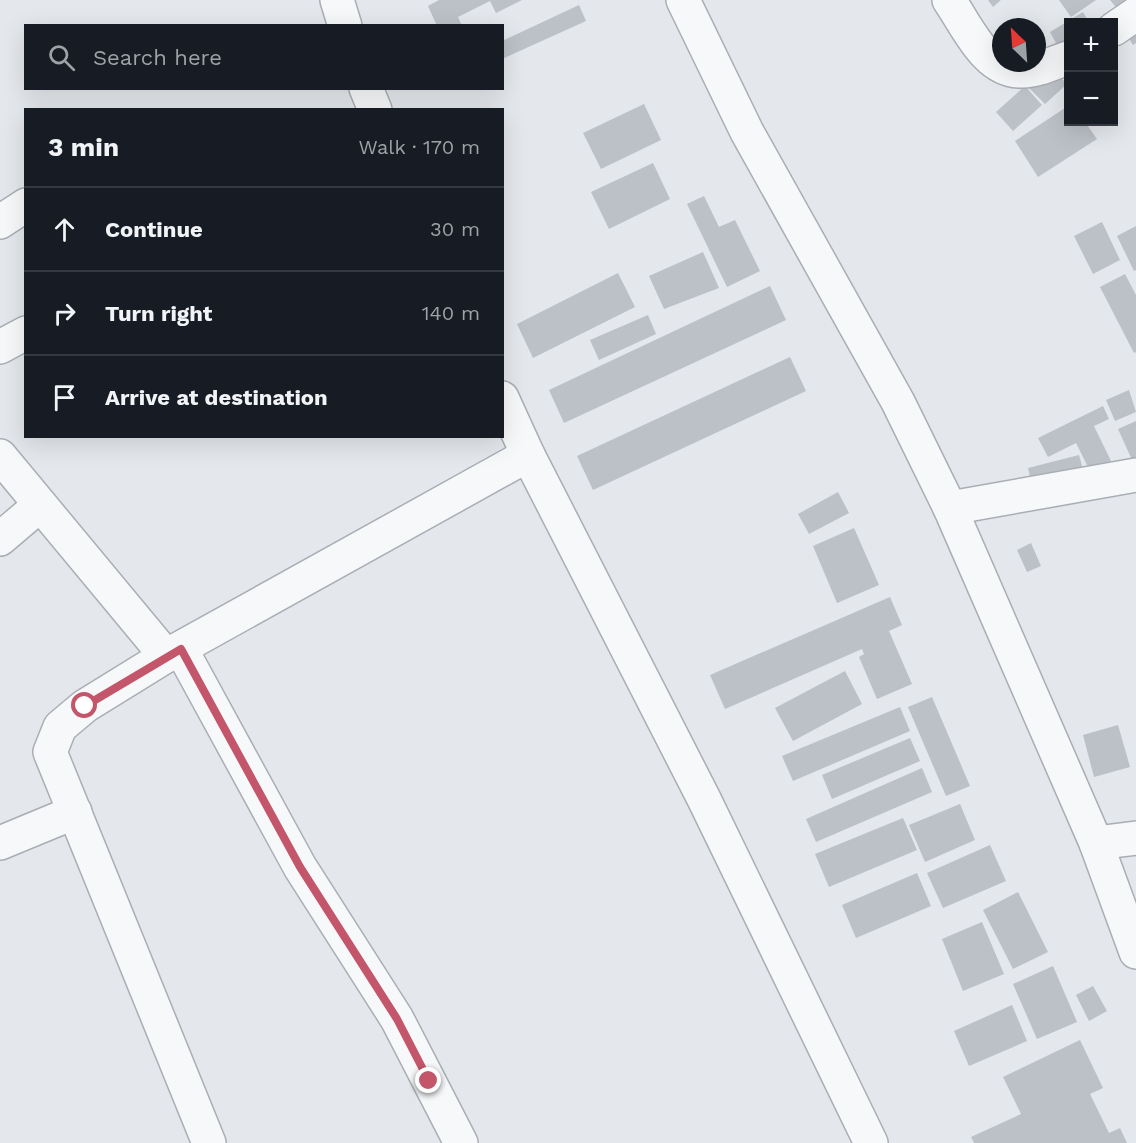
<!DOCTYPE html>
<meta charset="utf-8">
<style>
:root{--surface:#171b24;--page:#20242c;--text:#f1f3f6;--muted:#9ea1a6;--line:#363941}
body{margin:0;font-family:"Work Sans",sans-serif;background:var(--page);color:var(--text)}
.controls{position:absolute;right:18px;top:18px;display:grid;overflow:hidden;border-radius:0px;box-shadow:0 6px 24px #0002}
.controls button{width:54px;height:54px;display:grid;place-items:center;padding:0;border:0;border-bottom:2px solid var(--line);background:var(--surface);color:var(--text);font:30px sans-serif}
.compass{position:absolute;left:992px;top:18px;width:54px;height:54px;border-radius:50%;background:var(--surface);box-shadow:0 6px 24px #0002;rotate:335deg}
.stop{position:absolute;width:18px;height:18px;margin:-14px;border:4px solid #c3566a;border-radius:50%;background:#fff}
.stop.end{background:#c3566a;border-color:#fff;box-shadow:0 2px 6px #0008}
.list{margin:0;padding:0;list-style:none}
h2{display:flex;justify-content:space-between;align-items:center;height:78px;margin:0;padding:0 24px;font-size:26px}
h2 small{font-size:20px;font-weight:400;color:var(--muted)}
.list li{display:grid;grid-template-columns:39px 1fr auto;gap:18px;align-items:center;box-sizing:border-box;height:84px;padding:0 24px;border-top:2px solid var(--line)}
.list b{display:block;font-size:22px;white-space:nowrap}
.list em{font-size:20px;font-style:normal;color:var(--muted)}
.icon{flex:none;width:33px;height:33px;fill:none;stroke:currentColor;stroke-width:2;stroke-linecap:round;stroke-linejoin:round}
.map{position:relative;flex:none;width:1136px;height:1143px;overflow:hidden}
.search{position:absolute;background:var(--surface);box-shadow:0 6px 24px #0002;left:24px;top:24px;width:480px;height:66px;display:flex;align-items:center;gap:15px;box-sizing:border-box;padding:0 21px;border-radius:0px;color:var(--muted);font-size:22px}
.panel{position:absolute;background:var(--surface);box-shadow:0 6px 24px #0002;left:24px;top:108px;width:480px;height:330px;border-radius:0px}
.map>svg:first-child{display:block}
.building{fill:#bcc0c7}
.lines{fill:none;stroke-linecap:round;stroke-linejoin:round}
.minor-casing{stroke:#a9aeb5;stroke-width:36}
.minor{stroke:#f7f8f9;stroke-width:33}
.route{stroke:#c3566a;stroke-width:8}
</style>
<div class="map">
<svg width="1136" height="1143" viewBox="0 0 1136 1143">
<rect width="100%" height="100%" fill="#e4e7eb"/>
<g class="building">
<path d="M439,0H522L496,13L490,1L458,17L462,26H437L428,6Z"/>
<path d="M988,0H1001L993,7Z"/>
<path d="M1059,0H1096L1071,17Z"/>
<path d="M1110,0H1132L1119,11Z"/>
<path d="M579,5L586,21L502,59V41Z"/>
<path d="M1083,12L1089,22H1068V44L1059,49L1050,32Z"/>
<path d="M1136,19V43L1133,45L1122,27Z"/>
<path d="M1050,66L1067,84L1045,104L1028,87Z"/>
<path d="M1025,86L1042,105L1013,131L996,112Z"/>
<path d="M644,104L661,140L601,169L583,133Z"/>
<path d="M1068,106V122H1085L1097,139L1038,177L1015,141Z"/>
<path d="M653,163L670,199L609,229L591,192Z"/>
<path d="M704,196L719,227L735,220L760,271L727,287L687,204Z"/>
<path d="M1102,222L1120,260L1093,274L1074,236Z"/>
<path d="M1136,226V270L1134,271L1117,236Z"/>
<path d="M703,252L719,288L664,309L649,276Z"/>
<path d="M618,273L635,307L533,358L517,324Z"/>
<path d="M1125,274L1136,295V352L1134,353L1100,287Z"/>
<path d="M770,286L786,320L564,423L549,390Z"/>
<path d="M648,315L656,334L599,360L590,340Z"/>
<path d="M790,357L806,391L593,490L577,456Z"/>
<path d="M1129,390L1136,412L1115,421L1106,400Z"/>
<path d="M1103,406L1109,419L1094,426L1111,461L1090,471L1076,443L1048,457L1038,438Z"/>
<path d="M1136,421V460L1133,462L1118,429Z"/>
<path d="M1079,455L1084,473L1032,486L1028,468Z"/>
<path d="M838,492L849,513L809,534L798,514Z"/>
<path d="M854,528L879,585L837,603L813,546Z"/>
<path d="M1031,543L1041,566L1027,572L1017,550Z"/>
<path d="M890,597L902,625L889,631L912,684L877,699L859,657L864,654L862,649L725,709L710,675Z"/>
<path d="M845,671L862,704L793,741L775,708Z"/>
<path d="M932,697L970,786L946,796L908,707Z"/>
<path d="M900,707L910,731L793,781L782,756Z"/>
<path d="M1118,725L1130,767L1094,777L1083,735Z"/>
<path d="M910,738L920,761L832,799L822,775Z"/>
<path d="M922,768L932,792L816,842L806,819Z"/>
<path d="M960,804L975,840L925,862L909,825Z"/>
<path d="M903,818L917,850L829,887L815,854Z"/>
<path d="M990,845L1006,881L943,908L927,873Z"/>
<path d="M917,873L931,906L856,938L842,905Z"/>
<path d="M1018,892L1048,952L1013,969L983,910Z"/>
<path d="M982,922L1004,974L963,991L942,939Z"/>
<path d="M1053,966L1077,1022L1037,1039L1013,984Z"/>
<path d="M1093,986L1107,1011L1089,1021L1076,995Z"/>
<path d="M1012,1005L1027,1041L969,1066L954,1031Z"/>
<path d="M1080,1040L1103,1088L1090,1094L1109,1133L1120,1128L1127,1143H974L971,1137L1021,1114L1003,1077Z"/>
</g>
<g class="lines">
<defs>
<g id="minor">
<path d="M337,0L345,26"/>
<path d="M683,0L747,132L898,402L950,508L1096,843L1136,952"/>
<path d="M949,0C967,26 986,73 1023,71C1038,71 1055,62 1068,58"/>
<path d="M1114,29L1136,14"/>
<path d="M366,88L375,110"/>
<path d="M0,222L26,205"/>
<path d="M0,347L26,333"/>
<path d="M502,398L528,455L704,799L871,1143"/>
<path d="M0,456L166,656"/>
<path d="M950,508L1136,475"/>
<path d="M0,539L40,505"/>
<path d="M181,649L300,867L397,1019L461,1143"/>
<path d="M0,843L75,812"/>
<path d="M1096,843L1136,838"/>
<path d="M209,1143L50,752L60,727L85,706L166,656L528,455"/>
</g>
</defs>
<use href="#minor" class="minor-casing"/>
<use href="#minor" class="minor"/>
</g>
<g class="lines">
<path class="route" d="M85,706L181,649L300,867L397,1019L429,1081"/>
</g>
</svg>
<div class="controls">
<button>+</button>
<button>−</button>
</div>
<svg class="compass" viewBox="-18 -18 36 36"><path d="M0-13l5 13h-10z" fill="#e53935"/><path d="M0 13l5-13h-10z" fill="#9ea1a6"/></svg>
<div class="stop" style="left:85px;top:706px"></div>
<div class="stop end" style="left:429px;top:1081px"></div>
<div class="search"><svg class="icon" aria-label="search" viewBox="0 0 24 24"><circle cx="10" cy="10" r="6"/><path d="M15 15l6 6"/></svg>Search here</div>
<section class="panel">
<h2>3 min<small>Walk · 170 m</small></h2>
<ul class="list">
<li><svg class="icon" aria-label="ahead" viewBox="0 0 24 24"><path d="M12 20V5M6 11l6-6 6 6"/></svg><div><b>Continue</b></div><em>30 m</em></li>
<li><svg class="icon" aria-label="right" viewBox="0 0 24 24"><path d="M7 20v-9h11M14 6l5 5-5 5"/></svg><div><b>Turn right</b></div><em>140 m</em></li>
<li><svg class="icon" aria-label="arrive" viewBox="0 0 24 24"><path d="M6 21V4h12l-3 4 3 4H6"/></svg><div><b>Arrive at destination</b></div></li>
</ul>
</section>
</div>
